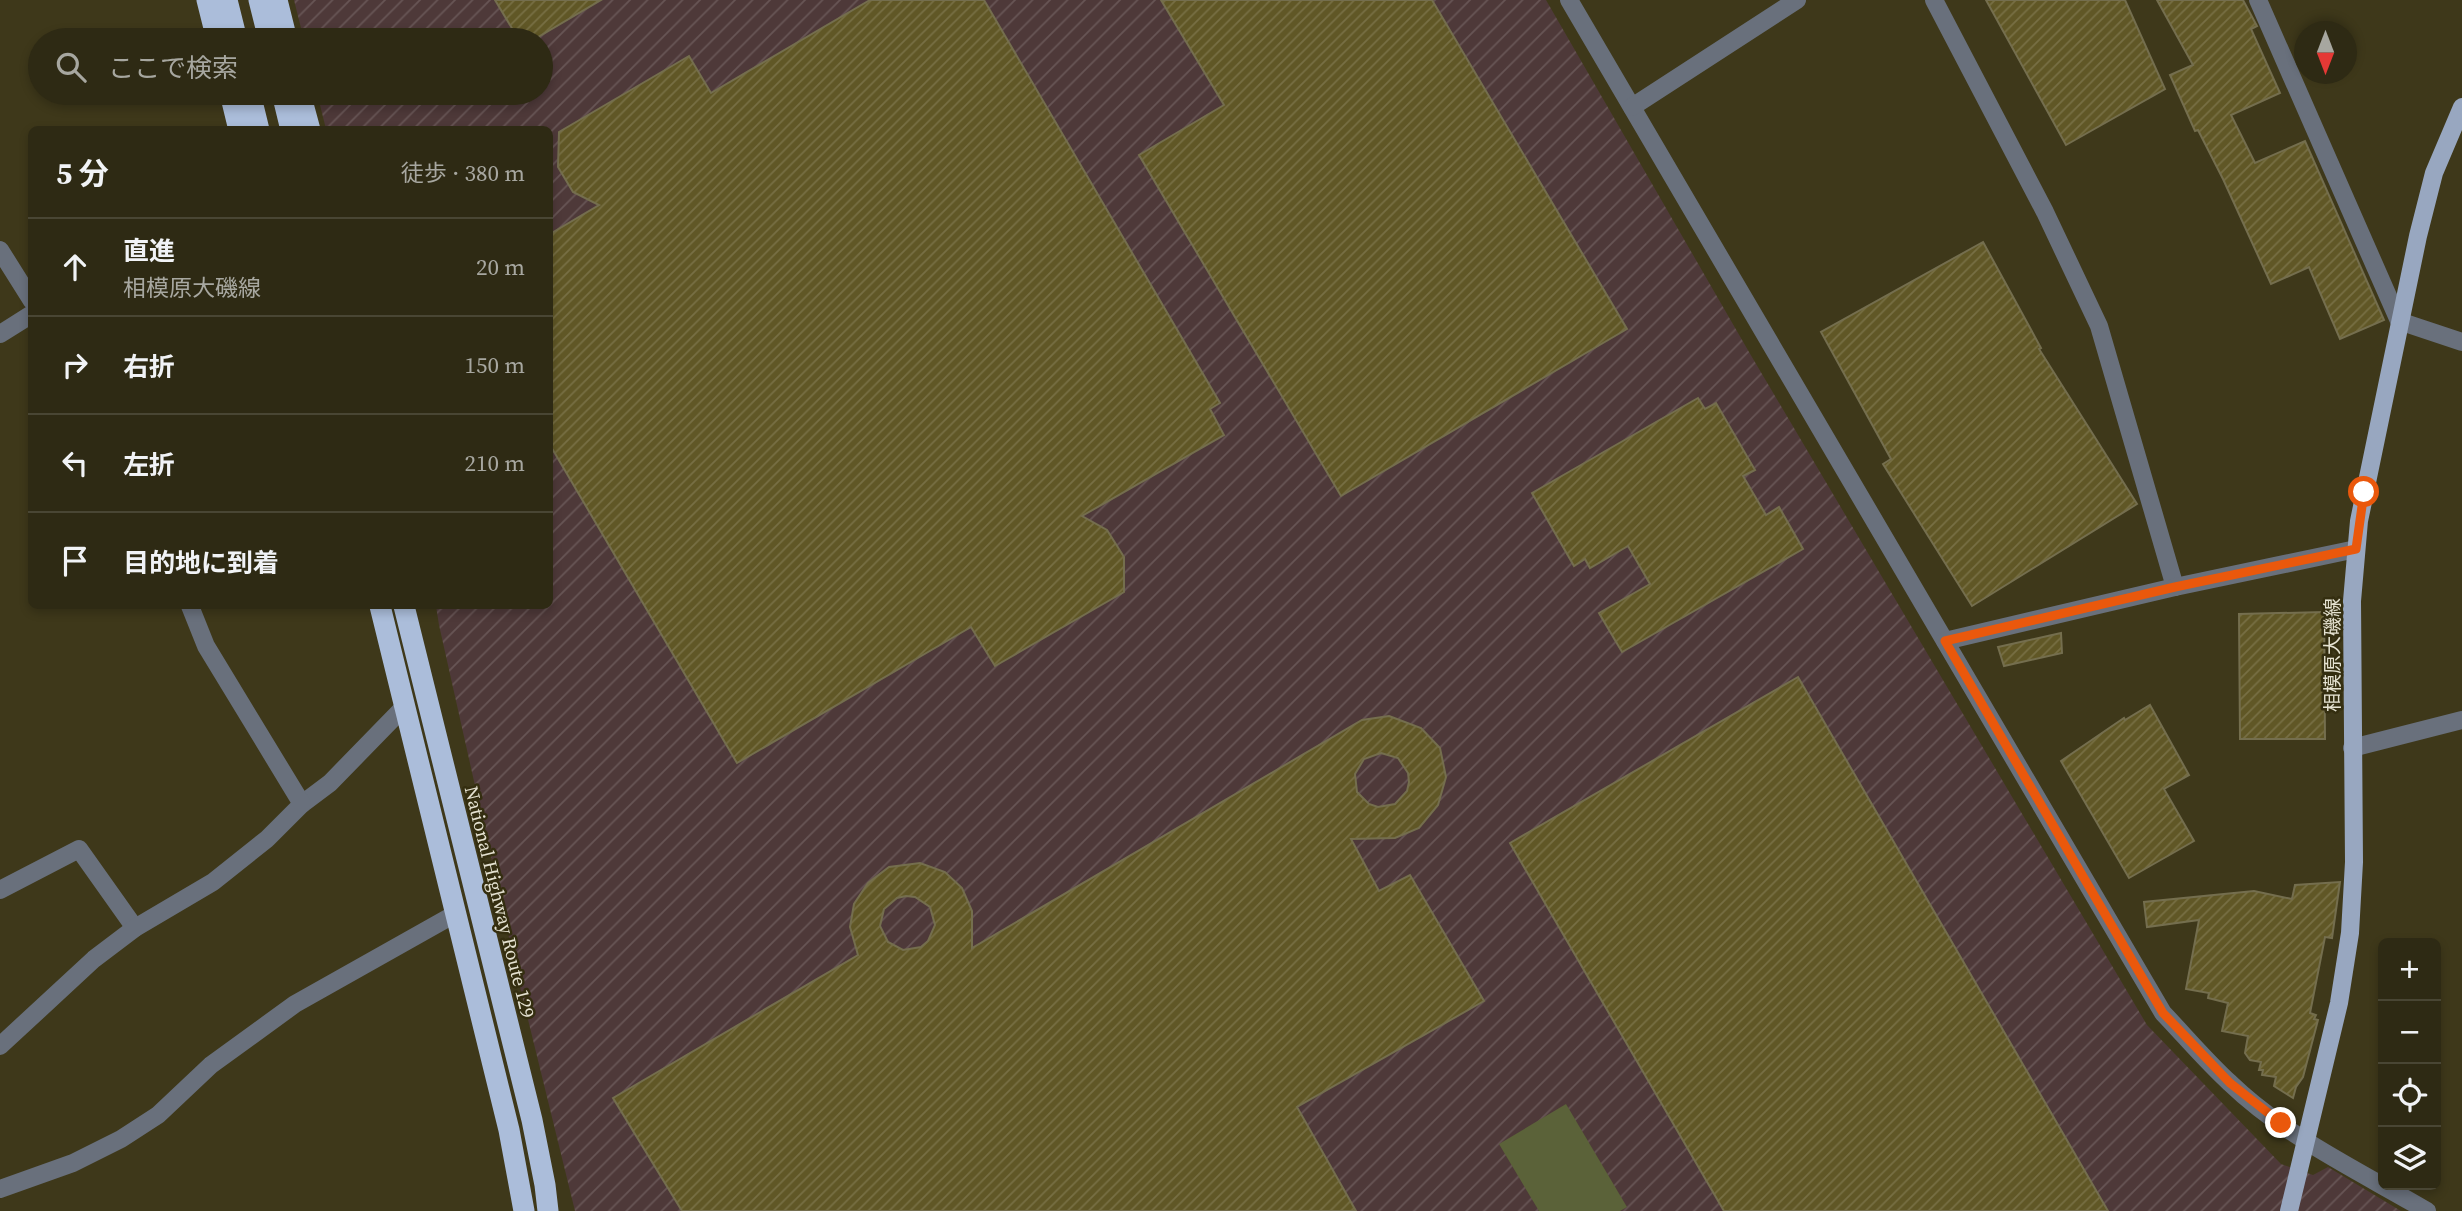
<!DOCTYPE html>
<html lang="ja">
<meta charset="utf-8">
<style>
:root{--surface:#2e2a14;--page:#3a3622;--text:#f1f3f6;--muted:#a7a7a0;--line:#494634}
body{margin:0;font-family:"Source Serif 4","Noto Sans JP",serif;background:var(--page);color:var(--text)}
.controls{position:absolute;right:21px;bottom:21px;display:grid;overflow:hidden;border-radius:10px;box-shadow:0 4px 10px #0003}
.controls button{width:63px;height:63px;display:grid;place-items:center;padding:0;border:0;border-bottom:2px solid var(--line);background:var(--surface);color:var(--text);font:35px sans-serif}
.compass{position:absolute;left:2294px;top:21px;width:63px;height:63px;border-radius:50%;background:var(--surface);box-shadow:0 4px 10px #0003;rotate:180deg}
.stop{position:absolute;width:21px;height:21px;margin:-16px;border:5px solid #ea580c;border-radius:50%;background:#fff}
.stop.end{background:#ea580c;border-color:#fff;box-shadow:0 2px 7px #0008}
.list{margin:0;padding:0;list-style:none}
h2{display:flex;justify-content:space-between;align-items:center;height:91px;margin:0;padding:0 28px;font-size:30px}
h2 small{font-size:23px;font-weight:400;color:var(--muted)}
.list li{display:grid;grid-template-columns:46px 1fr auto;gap:21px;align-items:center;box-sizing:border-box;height:98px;padding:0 28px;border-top:2px solid var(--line)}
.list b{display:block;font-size:26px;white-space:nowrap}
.list p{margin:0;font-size:23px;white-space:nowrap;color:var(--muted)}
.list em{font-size:23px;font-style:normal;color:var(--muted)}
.icon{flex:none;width:38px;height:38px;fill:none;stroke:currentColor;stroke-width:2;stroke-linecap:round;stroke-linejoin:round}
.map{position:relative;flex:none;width:2462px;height:1211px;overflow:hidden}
.search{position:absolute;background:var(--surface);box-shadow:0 4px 10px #0003;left:28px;top:28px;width:525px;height:77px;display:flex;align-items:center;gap:18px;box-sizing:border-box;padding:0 24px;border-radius:38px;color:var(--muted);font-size:26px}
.panel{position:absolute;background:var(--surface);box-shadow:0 4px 10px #0003;left:28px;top:126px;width:525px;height:483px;border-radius:10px}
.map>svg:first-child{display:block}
.industrial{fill:url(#industrial-furrows)}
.grass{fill:#5b6239}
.building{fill:url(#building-hatch);stroke:#746e4e;stroke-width:2;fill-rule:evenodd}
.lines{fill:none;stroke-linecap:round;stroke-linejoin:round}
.minor{stroke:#69707c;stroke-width:18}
.major{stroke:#98a7c0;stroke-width:18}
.highway{stroke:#abbdda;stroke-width:21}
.route{stroke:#ea580c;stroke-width:9}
.labels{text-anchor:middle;stroke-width:5;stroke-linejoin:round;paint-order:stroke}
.street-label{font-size:19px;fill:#e5e2d1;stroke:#342e10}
</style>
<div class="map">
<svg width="2462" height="1211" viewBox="0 0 2462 1211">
<defs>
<pattern id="industrial-furrows" width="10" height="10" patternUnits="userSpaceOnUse" patternTransform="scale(1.75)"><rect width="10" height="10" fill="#4e3939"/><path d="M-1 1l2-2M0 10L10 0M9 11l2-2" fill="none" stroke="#675555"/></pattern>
<pattern id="building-hatch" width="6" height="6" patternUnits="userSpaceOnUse" patternTransform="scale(1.75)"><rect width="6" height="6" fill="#605726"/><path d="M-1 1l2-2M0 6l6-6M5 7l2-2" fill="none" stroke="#776f44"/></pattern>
</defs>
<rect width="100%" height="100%" fill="#3e381a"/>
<path class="industrial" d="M294,0H1546L1749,352L2147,1025L2281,1164L2313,1175L2328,1167L2401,1211H575L521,991L439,625L436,606H550V130L326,129L317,93H541V40H304Z"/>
<path class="grass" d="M1566,1104L1627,1207L1620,1211H1539L1499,1144Z"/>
<g class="building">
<path d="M495,0H601L533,40H519Z"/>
<path d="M870,0H984L1220,403L1210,409L1224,435L1082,516L1107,530L1124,557V592L995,666L971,627L737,763L550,445V234L599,205L573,192L558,167L559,132L689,56L711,93Z"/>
<path d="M1161,0H1432L1627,329L1341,496L1139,155L1224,105Z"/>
<path d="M1986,0H2125L2165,89L2066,145Z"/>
<path d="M2157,0H2243L2257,26L2251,29L2280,93L2231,115L2255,163L2305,141L2384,320L2340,339L2309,267L2271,284L2223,179L2198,130L2195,131L2170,75L2193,65Z"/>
<path d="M1983,242L2041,348L2039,349L2137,504L1972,606L1883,464L1891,459L1821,332Z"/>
<path d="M1698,398L1705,409L1716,403L1755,470L1743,476L1766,515L1779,507L1803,549L1622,652L1599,613L1650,584L1628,546L1590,568L1585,559L1574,566L1532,493Z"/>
<path d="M2324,612L2325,739H2240L2239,614Z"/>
<path d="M2061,633L2062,653L2004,666L1998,647Z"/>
<path d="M1798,677L2108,1211H1724L1510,843Z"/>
<path d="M2150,705L2189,775L2164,789L2194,841L2129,878L2061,761L2124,718L2125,720Z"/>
<path d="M1389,716L1421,728L1440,748L1446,777L1438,805L1419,828L1395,838L1351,839L1379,891L1410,875L1484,1001L1297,1107L1356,1211H682L613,1098L858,955L850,927L854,904L868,883L889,867L920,863L945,872L962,888L972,911V948L1362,720ZM1381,753L1398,758L1408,773L1409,782L1407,791L1395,804L1378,807L1369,804L1357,792L1355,774L1364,759ZM906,896L915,897L930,907L935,925L928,941L921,947L903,950L888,942L880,926L884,909L897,898Z"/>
<path d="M2340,882L2332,938L2325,937L2310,1013L2316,1015L2314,1019L2318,1020L2303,1077L2296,1087L2293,1098L2274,1086L2276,1077L2262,1075L2263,1070H2259L2261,1062L2250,1060L2245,1053L2248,1036L2222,1031L2228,1003L2208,998L2209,993L2186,989L2199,920L2147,927L2144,902L2254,891L2292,899L2295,885Z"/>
</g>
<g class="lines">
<g class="minor">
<path d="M1569,0L2163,1013C2185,1036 2206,1061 2230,1083C2286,1137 2361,1172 2427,1211"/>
<path d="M1934,0L2045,212L2099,326L2175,587L1945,641"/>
<path d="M2258,0L2399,321L2462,342"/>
<path d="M1632,107L1797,0"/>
<path d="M0,250L32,301"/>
<path d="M0,334L32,314"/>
<path d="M2175,587L2356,549"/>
<path d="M2352,748L2462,720"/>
<path d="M302,804L330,783L405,706"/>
<path d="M0,890L79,849L135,928"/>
<path d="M0,1046L94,959L135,928L213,882L267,839L302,804L206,646L190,606"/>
<path d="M0,1189L73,1163L121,1139L158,1115L211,1065L295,1004L455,914"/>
</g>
<path class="major" d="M2289,1211L2339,1003L2350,933L2354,862L2352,601L2359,521L2418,236L2434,173L2462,107"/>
<g class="highway">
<path d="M207,0L217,40"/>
<path d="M227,0L237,40"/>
<path d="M259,0L269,40"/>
<path d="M277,0L287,40"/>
<path d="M230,93L239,130"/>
<path d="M250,93L259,130"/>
<path d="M282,93L291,130"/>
<path d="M300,93L310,130"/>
<path d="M380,606L509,1130L524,1211"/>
<path d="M404,606L532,1120L545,1185L548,1211"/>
</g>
</g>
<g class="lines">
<path class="route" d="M2281,1123L2230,1083L2163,1013L1945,641L2175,587L2356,549L2364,492"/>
</g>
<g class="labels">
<g class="street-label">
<text transform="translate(2332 655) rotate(-90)" y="7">相模原大磯線</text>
<text transform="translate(500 902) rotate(76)" y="7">National Highway Route 129</text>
</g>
</g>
</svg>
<div class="controls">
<button>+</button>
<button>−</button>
<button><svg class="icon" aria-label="locate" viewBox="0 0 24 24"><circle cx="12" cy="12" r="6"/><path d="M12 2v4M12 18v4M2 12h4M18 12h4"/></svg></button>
<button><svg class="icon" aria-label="layers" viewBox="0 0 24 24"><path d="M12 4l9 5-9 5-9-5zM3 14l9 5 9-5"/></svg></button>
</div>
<svg class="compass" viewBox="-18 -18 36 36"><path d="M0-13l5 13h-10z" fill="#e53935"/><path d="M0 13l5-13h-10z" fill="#a7a7a0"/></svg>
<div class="stop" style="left:2364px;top:492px"></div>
<div class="stop end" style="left:2281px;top:1123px"></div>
<div class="search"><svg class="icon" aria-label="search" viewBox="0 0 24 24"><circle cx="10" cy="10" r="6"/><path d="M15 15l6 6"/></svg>ここで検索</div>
<section class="panel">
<h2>5 分<small>徒歩 · 380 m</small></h2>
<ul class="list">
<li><svg class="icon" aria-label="ahead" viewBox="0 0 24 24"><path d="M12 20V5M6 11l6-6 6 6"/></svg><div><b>直進</b><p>相模原大磯線</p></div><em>20 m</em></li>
<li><svg class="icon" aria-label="right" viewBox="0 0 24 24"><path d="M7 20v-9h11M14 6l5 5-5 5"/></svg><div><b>右折</b></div><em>150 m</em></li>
<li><svg class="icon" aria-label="left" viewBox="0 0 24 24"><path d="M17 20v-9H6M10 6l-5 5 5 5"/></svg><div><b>左折</b></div><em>210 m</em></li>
<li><svg class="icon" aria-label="arrive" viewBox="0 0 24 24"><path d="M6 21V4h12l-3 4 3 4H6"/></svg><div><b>目的地に到着</b></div></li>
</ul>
</section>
</div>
